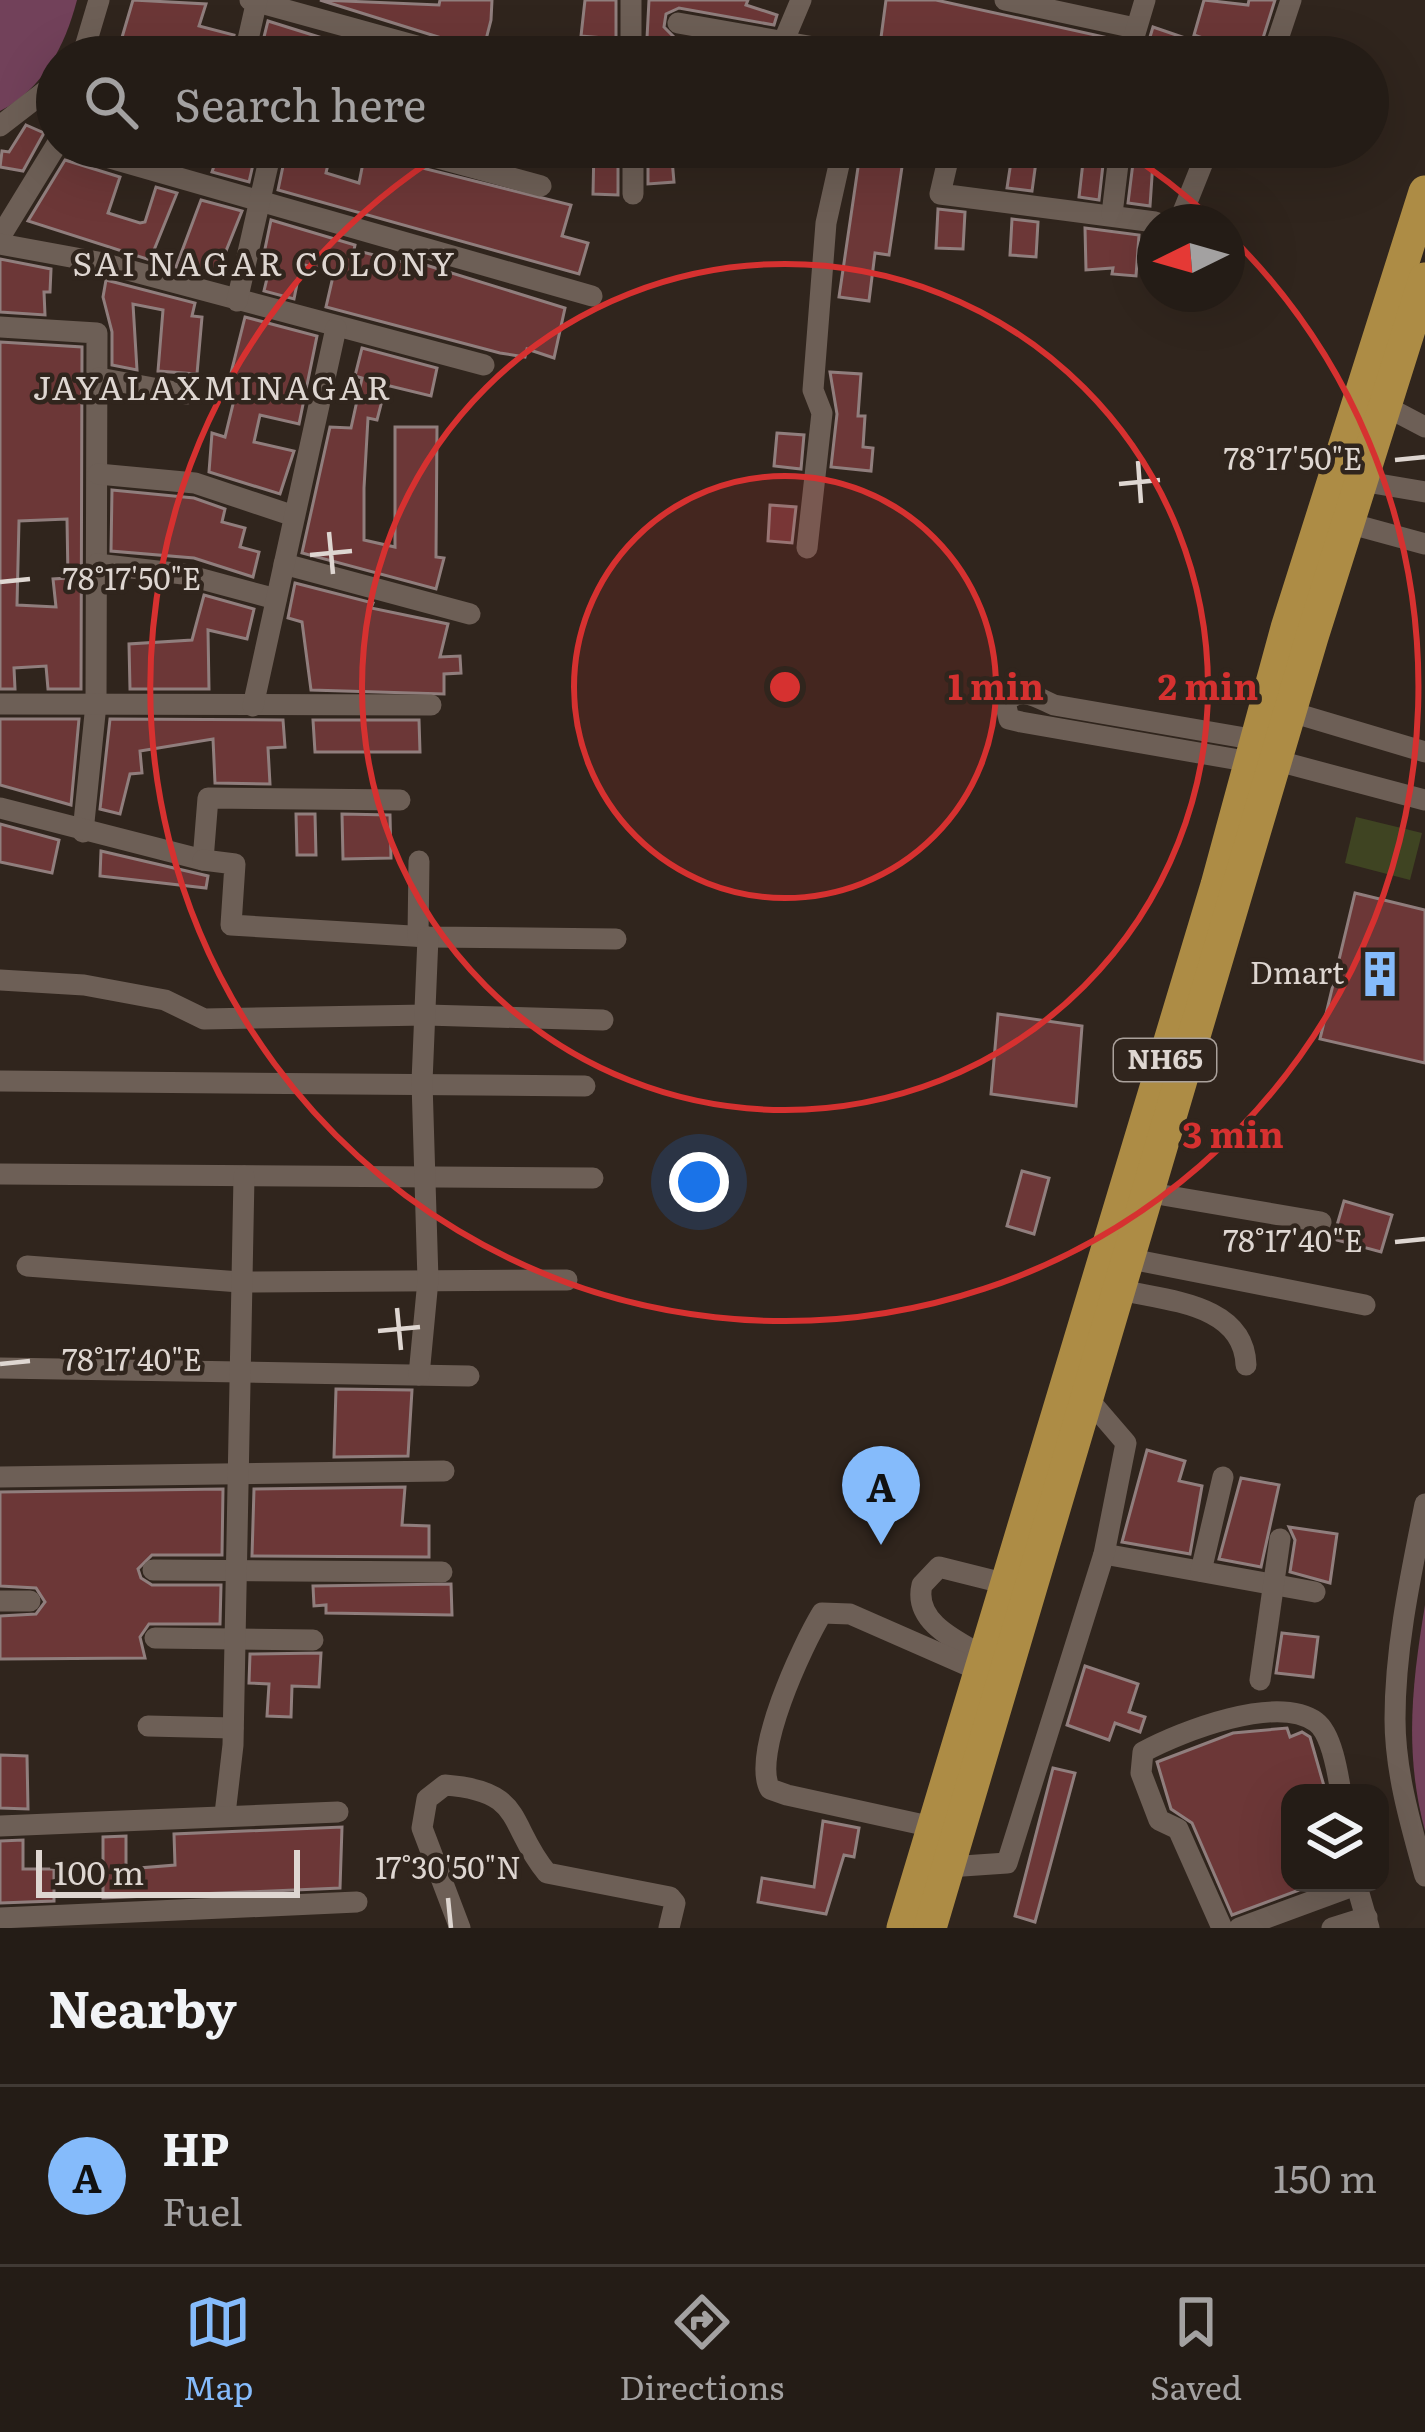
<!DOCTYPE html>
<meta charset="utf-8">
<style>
:root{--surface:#241c16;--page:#2c251f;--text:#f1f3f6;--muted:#a3a1a1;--line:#413a35;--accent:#85bbfb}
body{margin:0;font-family:Literata,serif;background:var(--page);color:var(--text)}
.controls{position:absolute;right:36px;bottom:36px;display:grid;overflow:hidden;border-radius:24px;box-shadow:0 12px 48px #0002}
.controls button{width:108px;height:108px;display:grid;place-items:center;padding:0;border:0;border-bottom:3px solid var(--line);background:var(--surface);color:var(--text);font:60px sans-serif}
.compass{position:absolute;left:1137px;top:204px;width:108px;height:108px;border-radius:50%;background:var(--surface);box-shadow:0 12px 48px #0002;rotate:265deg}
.scale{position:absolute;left:36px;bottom:30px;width:264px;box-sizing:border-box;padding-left:12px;border:6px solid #ded6d1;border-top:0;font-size:33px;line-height:42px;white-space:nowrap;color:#ded6d1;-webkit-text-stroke:9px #30251d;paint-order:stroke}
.you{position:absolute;left:699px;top:1182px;width:42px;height:42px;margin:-30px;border:9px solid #fff;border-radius:50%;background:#1a73e8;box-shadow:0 0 0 18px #1a73e833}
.badge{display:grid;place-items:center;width:78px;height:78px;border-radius:50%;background:var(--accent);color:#111;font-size:39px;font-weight:700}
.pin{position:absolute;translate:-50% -99px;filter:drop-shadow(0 3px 6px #0008)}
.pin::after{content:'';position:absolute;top:63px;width:42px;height:36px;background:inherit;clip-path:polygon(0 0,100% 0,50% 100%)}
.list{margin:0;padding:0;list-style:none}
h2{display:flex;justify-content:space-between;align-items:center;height:156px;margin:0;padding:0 48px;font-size:51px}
h2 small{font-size:39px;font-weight:400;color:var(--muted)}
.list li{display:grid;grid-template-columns:78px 1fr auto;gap:36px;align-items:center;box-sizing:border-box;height:180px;padding:0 48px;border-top:3px solid var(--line)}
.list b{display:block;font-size:45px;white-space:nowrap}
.list p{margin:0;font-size:39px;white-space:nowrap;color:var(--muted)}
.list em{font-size:39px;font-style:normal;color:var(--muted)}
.icon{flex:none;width:66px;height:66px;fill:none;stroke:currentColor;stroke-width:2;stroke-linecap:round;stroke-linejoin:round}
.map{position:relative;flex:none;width:1425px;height:1928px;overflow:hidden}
.search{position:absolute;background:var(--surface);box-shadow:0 12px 48px #0002;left:36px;right:36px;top:36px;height:132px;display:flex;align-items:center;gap:30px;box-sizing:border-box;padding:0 42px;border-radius:66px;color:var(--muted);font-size:45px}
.sheet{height:336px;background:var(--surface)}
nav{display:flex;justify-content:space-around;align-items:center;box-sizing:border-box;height:168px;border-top:3px solid var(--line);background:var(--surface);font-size:33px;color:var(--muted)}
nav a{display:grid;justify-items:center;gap:6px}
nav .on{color:var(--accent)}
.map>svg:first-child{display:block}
.grass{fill:#3f4422}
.water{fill:#72415a}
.building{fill:#6c3737;stroke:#907e7d;stroke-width:3;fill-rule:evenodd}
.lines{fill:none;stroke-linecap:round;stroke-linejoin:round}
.minor{stroke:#6d5f56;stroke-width:21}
.highway{stroke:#ad8c45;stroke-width:33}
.ticks{fill:none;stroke:#ded6d1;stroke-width:4.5}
.ring{fill:none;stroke:#d63130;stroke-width:6}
.labels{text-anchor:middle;stroke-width:9;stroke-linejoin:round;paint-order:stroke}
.shield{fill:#30251d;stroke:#aaa19b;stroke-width:3}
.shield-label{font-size:27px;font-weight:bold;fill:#ded6d1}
.poi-label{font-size:30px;fill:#ded6d1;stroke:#30251d;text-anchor:end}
.neighbourhood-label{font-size:33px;letter-spacing:3px;fill:#ded6d1;stroke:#30251d}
.ticks-label{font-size:30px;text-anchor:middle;fill:#ded6d1;stroke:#30251d;stroke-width:9;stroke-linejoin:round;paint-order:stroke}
.centre{fill:#d63130;stroke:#30251d;stroke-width:6}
.ring-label{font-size:36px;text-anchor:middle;font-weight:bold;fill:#d63130;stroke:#30251d;stroke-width:9;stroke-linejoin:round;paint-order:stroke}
</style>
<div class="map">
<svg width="1425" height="1928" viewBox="0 0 1425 1928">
<rect width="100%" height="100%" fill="#30251d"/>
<path class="grass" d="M1356,817L1422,833L1410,880L1345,863Z"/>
<g class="water">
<path d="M0,0H77C65,46 43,89 0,111Z"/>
<path d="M1425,1605V1831C1404,1753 1412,1683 1425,1605Z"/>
</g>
<g class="building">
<path d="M133,0L206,4L199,26L234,35L229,57H139L118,51Z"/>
<path d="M320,0L439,5L440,0H492L491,20L483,51Z"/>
<path d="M585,0H616V39L581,36Z"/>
<path d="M649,0H748L746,5L777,15L774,25L679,8L666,14L664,27L675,38L765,57H646Z"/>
<path d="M886,0H936L1118,40L1113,57L885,54L880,45Z"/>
<path d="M1204,0L1248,5L1249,0H1275L1257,57L1194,35Z"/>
<path d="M268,21L351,47L400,57H259Z"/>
<path d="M1153,27L1188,39L1182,57H1144Z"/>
<path d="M26,125L44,133L23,171L0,167L2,151L9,152Z"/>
<path d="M126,147H257L249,182L212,172L216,160L193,152L188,165Z"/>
<path d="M287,147H332L326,173L359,183L366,148L384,152L394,161L571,205L562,236L588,243L579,274L278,190Z"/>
<path d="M594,147H618V195L593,194Z"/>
<path d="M1024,147H1038L1032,191L1007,188L1012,155L1022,157Z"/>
<path d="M1040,147H1105L1099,200L1079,197L1083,162L1039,156Z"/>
<path d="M1135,147H1154L1150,206L1128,203Z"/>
<path d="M671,148L674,182L648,184V150Z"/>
<path d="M860,154L903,160L889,255L875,253L869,301L839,297Z"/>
<path d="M65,160L120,177L108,213L140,223L145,222L156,187L177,193L150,260L28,221Z"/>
<path d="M201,200L242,211L216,276L176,267Z"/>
<path d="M938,209L965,212L963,249L936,248Z"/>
<path d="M1012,219L1038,222L1036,257L1010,255Z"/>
<path d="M271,220L355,245L354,250L402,262L403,258L565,308L554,358L527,349L525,357L500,353L326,307L334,272L301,264L294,299L264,291L269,270L261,268Z"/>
<path d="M1085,228L1139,235L1136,276L1112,274L1113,268L1086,270Z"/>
<path d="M0,259L51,269L50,292H44L45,315L0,312Z"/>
<path d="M106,280L195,303L192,316L202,317L197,374L158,371L163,310L133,304L137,370L112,365V332L103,297Z"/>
<path d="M245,317L317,336L299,424L260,415L254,442L294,451L280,494L209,472L212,433L225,437L234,400L225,397Z"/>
<path d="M0,342L82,347L81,689H48L46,666L14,668L15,689H0ZM67,519L68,578L53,579L56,607L17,605L19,521Z"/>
<path d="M362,348L437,368L431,396L386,385L377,420L368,418L364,488V540L395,547V427H437L436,557L444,558L436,589L302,553L330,427L351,428L362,378L355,376Z"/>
<path d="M830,372L861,374L858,416H865L863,447L873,448L871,471L831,467L837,414Z"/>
<path d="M777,433L804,435L801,469L774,466Z"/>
<path d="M112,490L194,498L225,509L222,522L245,528L240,547L259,552L253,577L194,558L111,551Z"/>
<path d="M770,505L796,507L792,543L768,541Z"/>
<path d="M295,583L373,603L371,608L448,624L440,657L460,656L461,673L444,674V694L311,690L302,622L288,618Z"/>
<path d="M204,595L254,609L247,639L208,630L209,689H130L129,644L192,640Z"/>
<path d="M0,719H79L71,805L0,785Z"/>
<path d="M110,719L283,720L285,747L268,748L270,784L215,783L213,739L140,751L142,773L130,774L120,814L100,809Z"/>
<path d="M313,720H419L420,752H315Z"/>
<path d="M296,814H315L316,855H297Z"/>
<path d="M342,814L390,815L391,858L343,859Z"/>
<path d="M0,824L59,840L52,873L0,862Z"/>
<path d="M101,851L208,876L206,888L100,876Z"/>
<path d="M1355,893L1425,910V1063L1320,1039Z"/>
<path d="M998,1014L1082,1026L1076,1106L991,1094Z"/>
<path d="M1022,1171L1049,1178L1034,1234L1007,1226Z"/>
<path d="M1344,1201L1392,1215L1381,1252L1333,1239Z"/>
<path d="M336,1389L412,1390L408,1456L334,1457Z"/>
<path d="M1147,1450L1185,1461L1179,1481L1202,1486L1190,1554L1122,1542Z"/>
<path d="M1241,1478L1279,1485L1261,1567L1219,1559Z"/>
<path d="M405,1487L402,1525L429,1526V1557L252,1556L254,1489Z"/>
<path d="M223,1489L222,1555H152L138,1569L141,1578L152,1585H221L220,1624H149L140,1637L145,1658L0,1659V1616L36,1614L45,1602L36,1588L0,1586V1492Z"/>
<path d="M1289,1527L1337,1534L1330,1583L1290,1572L1295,1540Z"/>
<path d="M451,1584L452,1615L326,1613V1605L314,1606L313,1586Z"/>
<path d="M1282,1633L1318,1637L1313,1677L1276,1673Z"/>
<path d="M321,1653L319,1687L292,1686L291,1717L267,1716L269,1684L249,1683L250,1654Z"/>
<path d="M1085,1666L1138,1684L1129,1712L1145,1717L1140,1732L1115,1723L1109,1740L1067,1725Z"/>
<path d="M1287,1728L1290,1737L1302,1732L1310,1737L1326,1793H1290V1883H1318L1232,1915L1192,1823L1171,1809L1157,1762L1233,1733Z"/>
<path d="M0,1755L27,1756L28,1809L0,1808Z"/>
<path d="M1053,1768L1075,1773L1035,1922L1015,1916Z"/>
<path d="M823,1821L859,1828L854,1857L844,1855L826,1914L758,1902L762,1878L814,1887Z"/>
<path d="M342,1827L340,1888L103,1898V1837L126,1836V1869L175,1865L174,1834Z"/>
<path d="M23,1840V1869H54V1901L0,1903V1841Z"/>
</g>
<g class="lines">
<g class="minor">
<path d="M250,0L457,57"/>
<path d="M631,0V57"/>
<path d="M1005,0L1135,28"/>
<path d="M678,23L871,57"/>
<path d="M782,45L801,0"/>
<path d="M1199,50L1221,57"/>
<path d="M82,57L99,0"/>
<path d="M244,57L257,0"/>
<path d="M1128,57L1145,0"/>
<path d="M1272,57L1291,0"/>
<path d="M0,126L57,82"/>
<path d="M71,147L592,296"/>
<path d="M398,147L541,186"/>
<path d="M633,147V194"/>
<path d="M951,147L940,194L1155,222"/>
<path d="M1112,214L1120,147"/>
<path d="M1179,222L1209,147"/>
<path d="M0,237L57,144"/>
<path d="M0,244L98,262L484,365"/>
<path d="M237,301L272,147"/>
<path d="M0,327L97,333L96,704L83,832"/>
<path d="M99,378L186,394"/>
<path d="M1385,406L1425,427"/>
<path d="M98,474L195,483L294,516"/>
<path d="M1361,481L1425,492"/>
<path d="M1348,523L1425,544"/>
<path d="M807,548L822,413L813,390L826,223L843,147"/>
<path d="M97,564L183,574L276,599"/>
<path d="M284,564L470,614"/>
<path d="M0,704L431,705"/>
<path d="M253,706L336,328"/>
<path d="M1291,712L1425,752"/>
<path d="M1278,761L1425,800"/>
<path d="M1251,762L1021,722L1009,719L1005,702C1022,686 1036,697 1054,705L1257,740"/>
<path d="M0,808L203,860L208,798L400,800"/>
<path d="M203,860L235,864L231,925L428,937L616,939"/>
<path d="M418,936L419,861"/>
<path d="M0,980L84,985L165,1000L204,1019L426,1015L603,1020"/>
<path d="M0,1081L585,1086"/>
<path d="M0,1174L593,1178"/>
<path d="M1151,1193L1321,1222"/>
<path d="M1131,1259L1365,1305"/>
<path d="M27,1266L240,1282L567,1280"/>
<path d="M1121,1290C1168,1301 1244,1304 1246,1365"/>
<path d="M0,1368L469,1376"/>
<path d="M419,1375L428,1280L422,1082L428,937"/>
<path d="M0,1477L444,1471"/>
<path d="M1425,1504C1411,1574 1395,1647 1395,1719C1395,1772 1411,1826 1425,1876"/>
<path d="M1104,1554L1315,1592"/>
<path d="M153,1570L442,1572"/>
<path d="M1201,1571L1223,1477"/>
<path d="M0,1601H30"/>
<path d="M155,1638L313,1640"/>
<path d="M985,1657C957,1641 913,1622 922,1585L939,1567L1007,1584"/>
<path d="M1260,1680L1280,1539"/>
<path d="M148,1726L233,1728"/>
<path d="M225,1814L233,1745L244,1176"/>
<path d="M0,1826L338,1812"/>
<path d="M933,1827L787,1795L770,1789C751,1755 802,1646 822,1613L850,1614L980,1671"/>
<path d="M948,1867L1007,1863L1104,1554L1126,1443L1089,1400"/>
<path d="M1356,1883L1369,1928"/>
<path d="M0,1918L357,1902"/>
<path d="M460,1928L422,1828L427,1799L445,1785C526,1791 507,1825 547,1873L670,1897L675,1903L669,1928"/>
<path d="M1222,1928L1178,1829L1159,1820L1141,1773L1143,1752C1182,1731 1277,1694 1316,1722C1332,1734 1338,1774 1341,1793"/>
<path d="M1239,1928L1356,1885"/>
<path d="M1332,1928L1367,1917"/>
</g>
<g class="highway">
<path d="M903,1928L1217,885L1287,628L1425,192"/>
<path d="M930,1928L1312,637L1425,279"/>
</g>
</g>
<path class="ticks" d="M1395,460L1425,457M1138,461L1141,503M1119,484L1160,480M329,532L333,574M310,555L352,551M0,582L30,579M1395,1242L1425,1239M397,1308L401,1350M378,1331L420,1327M0,1364L30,1361M448,1898L451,1928"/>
<circle cx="785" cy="687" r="211" fill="#d63130" fill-opacity=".12"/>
<g class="ring">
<circle cx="785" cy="687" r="211"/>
<circle cx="785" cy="687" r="423"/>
<path d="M719 56A634 634 0 0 1 851 56M1121 149A634 634 0 0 1 1213 220M1229 235A634 634 0 1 1 449 149"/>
</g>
<defs>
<symbol id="building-bare" viewBox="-9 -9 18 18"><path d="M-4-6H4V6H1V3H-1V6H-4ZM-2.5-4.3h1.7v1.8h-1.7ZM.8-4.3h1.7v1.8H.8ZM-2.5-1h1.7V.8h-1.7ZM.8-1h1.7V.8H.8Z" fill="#85bbfb" stroke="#30251d" stroke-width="2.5" paint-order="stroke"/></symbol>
</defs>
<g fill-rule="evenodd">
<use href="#building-bare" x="1347" y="941" width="66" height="66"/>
</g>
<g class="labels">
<rect class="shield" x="1114" y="1039" width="102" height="42" rx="9"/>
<g class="shield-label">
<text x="1165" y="1069">NH65</text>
</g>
<g class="poi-label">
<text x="1344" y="984">Dmart</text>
</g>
<g class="neighbourhood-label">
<text x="265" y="276">SAI NAGAR COLONY</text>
<text x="213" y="400">JAYALAXMINAGAR</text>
</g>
</g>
<g class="ticks-label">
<text x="1293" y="470">78°17'50"E</text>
<text x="132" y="590">78°17'50"E</text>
<text x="1293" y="1252">78°17'40"E</text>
<text x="132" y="1371">78°17'40"E</text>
<text x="448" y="1879">17°30'50"N</text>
</g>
<circle cx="785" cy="687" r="18" class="centre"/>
<g class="ring-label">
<text x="996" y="700">1 min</text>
<text x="1208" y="700">2 min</text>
<text x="1233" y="1148">3 min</text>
</g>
</svg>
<div class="controls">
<button><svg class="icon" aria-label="layers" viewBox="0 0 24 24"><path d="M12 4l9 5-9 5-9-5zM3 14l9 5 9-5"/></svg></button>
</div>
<svg class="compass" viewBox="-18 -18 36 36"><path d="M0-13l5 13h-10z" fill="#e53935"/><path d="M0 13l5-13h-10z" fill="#a3a1a1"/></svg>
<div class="scale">100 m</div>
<div class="you"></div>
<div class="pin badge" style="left:881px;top:1545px">A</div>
<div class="search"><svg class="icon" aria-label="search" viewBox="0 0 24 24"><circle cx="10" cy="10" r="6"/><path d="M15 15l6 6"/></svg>Search here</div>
</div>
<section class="sheet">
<h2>Nearby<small></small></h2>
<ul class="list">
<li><span class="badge">A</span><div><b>HP</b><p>Fuel</p></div><em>150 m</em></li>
</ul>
</section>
<nav>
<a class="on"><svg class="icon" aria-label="map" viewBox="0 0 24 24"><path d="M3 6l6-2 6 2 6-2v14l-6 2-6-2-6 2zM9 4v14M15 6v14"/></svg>Map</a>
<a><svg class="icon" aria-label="directions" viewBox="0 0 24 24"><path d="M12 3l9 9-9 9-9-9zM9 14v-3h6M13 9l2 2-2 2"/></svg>Directions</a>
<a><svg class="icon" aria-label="saved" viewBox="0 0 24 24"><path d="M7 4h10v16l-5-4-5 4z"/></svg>Saved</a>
</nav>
